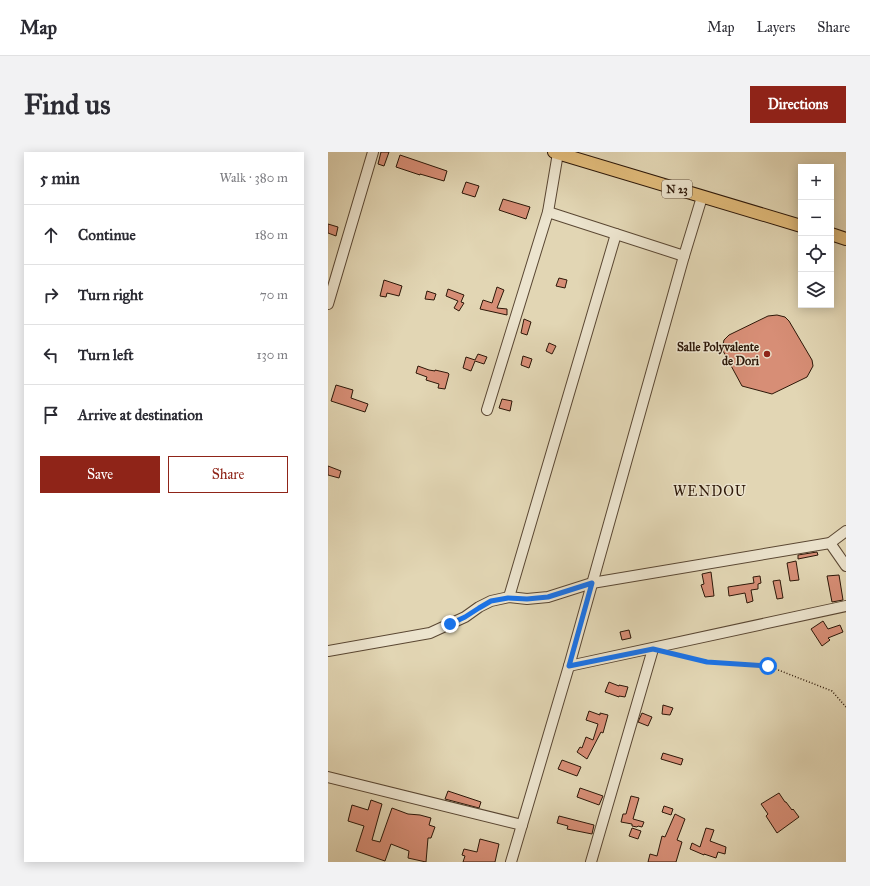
<!DOCTYPE html>
<meta charset="utf-8">
<style>
:root{--surface:#fff;--page:#f2f2f3;--text:#2b2b33;--muted:#7c7c81;--line:#e1e1e2;--accent:#8f2418}
body{margin:0;font-family:"IM FELL Great Primer",serif;background:var(--page);color:var(--text)}
.controls{position:absolute;right:12px;top:12px;display:grid;overflow:hidden;border-radius:0px;box-shadow:0 2px 10px #0003}
.controls button{width:36px;height:36px;display:grid;place-items:center;padding:0;border:0;border-bottom:1px solid var(--line);background:var(--surface);color:var(--text);font:20px sans-serif}
.stop{position:absolute;width:12px;height:12px;margin:-9px;border:3px solid #1a73e8;border-radius:50%;background:#fff}
.stop.end{background:#1a73e8;border-color:#fff;box-shadow:0 1px 4px #0008}
.list{margin:0;padding:0;list-style:none}
h2{display:flex;justify-content:space-between;align-items:center;height:52px;margin:0;padding:0 16px;font-size:17px}
h2 small{font-size:13px;font-weight:400;color:var(--muted)}
.list li{display:grid;grid-template-columns:26px 1fr auto;gap:12px;align-items:center;box-sizing:border-box;height:60px;padding:0 16px;border-top:1px solid var(--line)}
.list b{display:block;font-size:15px;white-space:nowrap}
.list em{font-size:13px;font-style:normal;color:var(--muted)}
.actions{display:flex;gap:8px;padding:12px 16px}
.actions a{flex:1;padding:9px 0;border:1px solid var(--accent);border-radius:0px;text-align:center;font-size:14px;color:var(--accent)}
.actions .main{background:var(--accent);color:#fff}
.icon{flex:none;width:22px;height:22px;fill:none;stroke:currentColor;stroke-width:2;stroke-linecap:round;stroke-linejoin:round}
.map{position:relative;flex:none;width:518px;height:710px;overflow:hidden;border-radius:0px}
header{display:flex;align-items:center;gap:24px;box-sizing:border-box;height:56px;padding:0 20px;background:var(--surface);border-bottom:1px solid var(--line)}
header strong{font-size:19px}
nav{display:flex;gap:22px;margin-inline-start:auto;font-size:14px}
.intro{display:flex;align-items:center;justify-content:space-between;box-sizing:border-box;height:96px;padding:0 24px}
h1{margin:0;font-size:28px}
.button{padding:10px 18px;border-radius:0px;background:var(--accent);color:#fff;font-size:14px;font-weight:700}
main{display:flex;gap:24px;padding:0 24px}
aside{flex:1;background:var(--surface);border-radius:0px;box-shadow:0 2px 10px #0003}
.map>svg:first-child{display:block}
.building{fill:#d78e76;stroke:#2c1708}
.lines{fill:none;stroke-linecap:round;stroke-linejoin:round}
.minor-casing{stroke:#5a4733;stroke-width:12}
.major-casing{stroke:#2c1708;stroke-width:14}
.path{stroke:#2c1708;stroke-width:1.5;stroke-dasharray:1 2;stroke-linecap:butt}
.minor{stroke:#ece4ce;stroke-width:10}
.major{stroke:#e1bb7a;stroke-width:12}
.route{stroke:#1a73e8;stroke-width:5}
.poi-dot{fill:#8f2418;stroke:#ece4ce;stroke-width:1.5}
.labels{text-anchor:middle;stroke-width:3;stroke-linejoin:round;paint-order:stroke}
.shield{fill:#ece4ce;stroke:#665443;stroke-width:1}
.shield-label{font-size:11px;font-weight:bold;fill:#2c1708}
.poi-label{font-size:12px;font-weight:bold;fill:#2c1708;stroke:#ece4ce;text-anchor:end}
.quarter-label{font-size:14px;letter-spacing:1px;fill:#2c1708;stroke:#ece4ce}
</style>
<header>
<strong>Map</strong>
<nav><a>Map</a><a>Layers</a><a>Share</a></nav>
</header>
<div class="intro"><h1>Find us</h1><a class="button">Directions</a></div>
<main>
<aside>
<h2>5 min<small>Walk · 380 m</small></h2>
<ul class="list">
<li><svg class="icon" aria-label="ahead" viewBox="0 0 24 24"><path d="M12 20V5M6 11l6-6 6 6"/></svg><div><b>Continue</b></div><em>180 m</em></li>
<li><svg class="icon" aria-label="right" viewBox="0 0 24 24"><path d="M7 20v-9h11M14 6l5 5-5 5"/></svg><div><b>Turn right</b></div><em>70 m</em></li>
<li><svg class="icon" aria-label="left" viewBox="0 0 24 24"><path d="M17 20v-9H6M10 6l-5 5 5 5"/></svg><div><b>Turn left</b></div><em>130 m</em></li>
<li><svg class="icon" aria-label="arrive" viewBox="0 0 24 24"><path d="M6 21V4h12l-3 4 3 4H6"/></svg><div><b>Arrive at destination</b></div></li>
</ul>
<div class="actions"><a class="main">Save</a><a>Share</a></div>
</aside>
<div class="map">
<svg width="518" height="710" viewBox="0 0 518 710">
<rect width="100%" height="100%" fill="#e2d6b4"/>
<filter id="stains"><feTurbulence type="fractalNoise" baseFrequency=".005" numOctaves="4"/><feColorMatrix values="0 0 0 0 .2 0 0 0 0 .09 0 0 0 0 .02 0 0 0 .5 -.17"/></filter>
<radialGradient id="worn" r=".72"><stop offset=".6" stop-color="#630" stop-opacity="0"/><stop offset="1" stop-color="#630" stop-opacity=".3"/></radialGradient>
<g class="building">
<path d="M53,0H61L56,14L50,12Z"/>
<path d="M72,3L119,19L116,29L92,22V23L68,15Z"/>
<path d="M138,30L151,34L147,45L134,41Z"/>
<path d="M175,47L202,55L198,67L171,58Z"/>
<path d="M0,72L10,75L8,84L0,81Z"/>
<path d="M231,126L239,128L237,136L228,134Z"/>
<path d="M56,128L74,134L71,144L59,141L58,145L52,144Z"/>
<path d="M169,135L176,138L169,156L179,157V163L152,157L155,148L164,151Z"/>
<path d="M120,137L136,143L133,150L136,151L131,159L126,156L130,149L118,144Z"/>
<path d="M99,139L108,142L106,148L97,147Z"/>
<path d="M449,163L457,165L461,169L484,208L485,214L479,225L444,242L414,234L394,197L396,188L401,183L440,164Z"/>
<path d="M196,167L203,170L199,183L193,181Z"/>
<path d="M221,191L228,194L224,202L218,199Z"/>
<path d="M150,202L159,205L156,212L147,209L143,219L135,216L138,205L147,208Z"/>
<path d="M195,204L204,207L201,216L193,213Z"/>
<path d="M90,214L101,218L107,219V218L120,221L121,222L117,237L110,236L111,232L98,228L99,225L88,221Z"/>
<path d="M8,233L25,238L23,246L40,252L37,260L3,249Z"/>
<path d="M174,247L184,249L182,259L171,256Z"/>
<path d="M0,314L13,319L11,326L0,323Z"/>
<path d="M489,400L490,403L470,407V403Z"/>
<path d="M468,409L471,428L462,429L459,411Z"/>
<path d="M383,420L386,444L377,445L373,433L376,432L374,422Z"/>
<path d="M511,423L515,448L504,450L499,424Z"/>
<path d="M432,424L433,431L430,432V437L423,438L425,449L419,451L417,441L401,444L400,435L426,431L425,425Z"/>
<path d="M452,428L455,446L449,447L445,429Z"/>
<path d="M495,469L500,477L512,473L515,480L500,486L502,488L494,494L483,477Z"/>
<path d="M301,478L303,486L294,488L292,480Z"/>
<path d="M281,530L291,534V533L300,535L297,545L291,544V545L277,540Z"/>
<path d="M335,553L345,556L342,563L334,562Z"/>
<path d="M261,559L272,563V561L280,563L275,581L273,580L259,607L249,600L252,595L254,596L258,585L265,588L270,572L258,568Z"/>
<path d="M314,561L324,565L320,574L310,570Z"/>
<path d="M335,601L355,607L353,613L333,607Z"/>
<path d="M234,608L253,615L249,624L230,617Z"/>
<path d="M252,636L275,644L271,653L249,645Z"/>
<path d="M120,639L153,650L151,656L117,647Z"/>
<path d="M451,641L457,650H458L464,658L465,657L471,665L449,681L438,664L440,662L433,652Z"/>
<path d="M303,644L311,646L305,667L316,670L314,675L310,674L309,675L304,674V672L293,670L295,662H298Z"/>
<path d="M43,648L54,652L44,688L52,690L64,656L80,662L92,663L103,666L101,673L107,675L103,686H100L98,710L80,706L81,699L63,692L57,709L28,699L36,674L20,669L24,653L40,658Z"/>
<path d="M336,654L345,657L343,663L334,660Z"/>
<path d="M347,662L357,667L349,688L354,690L348,710H320L322,702L329,704L334,684L337,685Z"/>
<path d="M231,664L266,673L264,682L239,677L240,674L229,671Z"/>
<path d="M304,676L313,679L310,687L301,684Z"/>
<path d="M378,676L386,678L382,689L398,695L397,702L390,700L388,706L376,702V703L362,697L364,691L372,695Z"/>
<path d="M152,687L171,692L167,710H135L137,704L134,703L136,697L149,700Z"/>
</g>
<g class="lines">
<defs>
<g id="minor">
<path d="M220,60L356,104"/>
<path d="M0,152L45,0"/>
<path d="M159,258L220,60L230,1"/>
<path d="M502,391L518,414"/>
<path d="M181,445L288,82"/>
<path d="M0,499L102,481L137,465L151,455L163,449L181,445L199,447L220,445L264,431L502,391L518,379"/>
<path d="M241,514L518,454"/>
<path d="M0,625L194,673"/>
<path d="M183,710L241,514L356,104L374,45"/>
<path d="M263,710L325,497"/>
</g>
<g id="major">
<path d="M226,0L473,74"/>
<path d="M503,82L518,87"/>
</g>
</defs>
<use href="#minor" class="minor-casing"/>
<use href="#major" class="major-casing"/>
<path class="path" d="M344,501L379,509L440,514L504,539L518,555"/>
<use href="#minor" class="minor"/>
<use href="#major" class="major"/>
</g>
<g class="lines">
<path class="route" d="M122,472L137,465L151,456L163,449L180,446L199,447L220,445L264,431L241,514L325,497L379,510L440,514"/>
</g>
<circle class="poi-dot" cx="439" cy="202" r="4"/>
<g class="labels">
<rect class="shield" x="334" y="28" width="30" height="18" rx="3"/>
<g class="shield-label">
<text x="349" y="41">N 23</text>
</g>
<g class="poi-label">
<text x="431" y="199">Salle Polyvalente<tspan x="431" dy="14">de Dori</tspan></text>
</g>
<g class="quarter-label">
<text x="382" y="344">WENDOU</text>
</g>
</g>
<rect width="100%" height="100%" filter="url(#stains)"/>
<rect width="100%" height="100%" fill="url(#worn)"/>
</svg>
<div class="controls">
<button>+</button>
<button>−</button>
<button><svg class="icon" aria-label="locate" viewBox="0 0 24 24"><circle cx="12" cy="12" r="6"/><path d="M12 2v4M12 18v4M2 12h4M18 12h4"/></svg></button>
<button><svg class="icon" aria-label="layers" viewBox="0 0 24 24"><path d="M12 4l9 5-9 5-9-5zM3 14l9 5 9-5"/></svg></button>
</div>
<div class="stop" style="left:440px;top:514px"></div>
<div class="stop end" style="left:122px;top:472px"></div>
</div>
</main>
